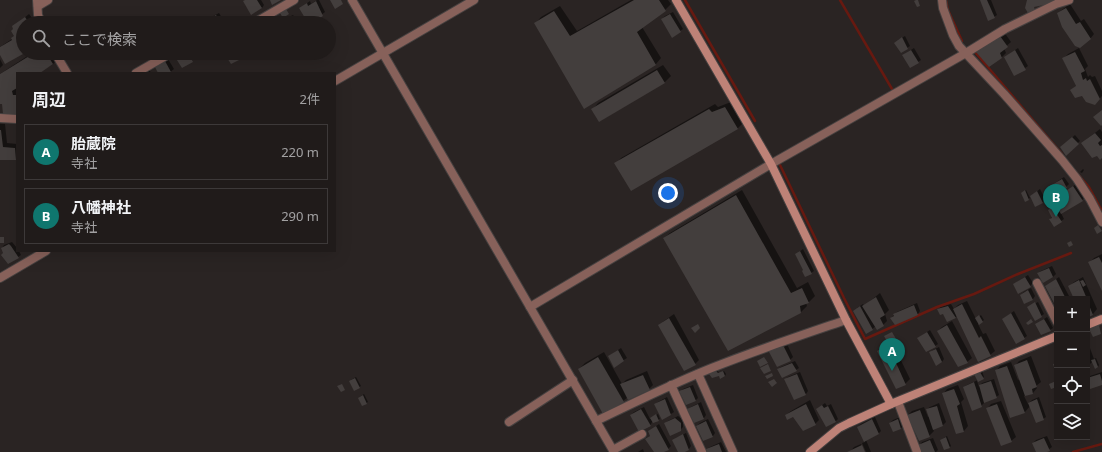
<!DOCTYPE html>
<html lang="ja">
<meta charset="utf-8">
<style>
:root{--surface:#201b1a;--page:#2d2827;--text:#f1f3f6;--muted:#a2a1a2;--line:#3d3939;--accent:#0f766e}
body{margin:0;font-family:"Noto Sans","Noto Sans JP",sans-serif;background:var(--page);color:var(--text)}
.controls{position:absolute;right:12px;bottom:12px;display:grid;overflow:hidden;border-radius:0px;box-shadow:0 4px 16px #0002}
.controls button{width:36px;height:36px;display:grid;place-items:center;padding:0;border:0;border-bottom:1px solid var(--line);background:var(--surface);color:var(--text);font:20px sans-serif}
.you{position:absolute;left:668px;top:193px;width:14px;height:14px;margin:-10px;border:3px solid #fff;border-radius:50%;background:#1a73e8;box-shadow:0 0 0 6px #1a73e833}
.badge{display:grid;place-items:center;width:26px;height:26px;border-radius:50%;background:var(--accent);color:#fff;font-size:13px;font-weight:700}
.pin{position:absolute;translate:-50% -33px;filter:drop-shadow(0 1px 2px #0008)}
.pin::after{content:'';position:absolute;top:21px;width:14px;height:12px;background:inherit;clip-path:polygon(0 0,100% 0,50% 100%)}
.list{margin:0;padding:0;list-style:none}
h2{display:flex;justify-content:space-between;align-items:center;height:52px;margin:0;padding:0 16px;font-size:17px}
h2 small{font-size:13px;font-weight:400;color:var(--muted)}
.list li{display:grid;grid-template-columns:26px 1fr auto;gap:12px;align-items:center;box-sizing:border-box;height:56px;margin:0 8px 8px;padding:0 8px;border:1px solid var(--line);border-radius:0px}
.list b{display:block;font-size:15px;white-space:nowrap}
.list p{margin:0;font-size:13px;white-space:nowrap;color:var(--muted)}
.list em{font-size:13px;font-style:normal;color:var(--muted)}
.icon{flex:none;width:22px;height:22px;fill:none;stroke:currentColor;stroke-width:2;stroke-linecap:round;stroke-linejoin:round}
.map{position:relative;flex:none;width:1102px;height:452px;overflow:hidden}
.search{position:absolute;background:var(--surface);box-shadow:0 4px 16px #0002;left:16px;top:16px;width:320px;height:44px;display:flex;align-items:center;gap:10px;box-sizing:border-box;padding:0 14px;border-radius:22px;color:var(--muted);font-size:15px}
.panel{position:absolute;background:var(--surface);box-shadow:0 4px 16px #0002;left:16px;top:72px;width:320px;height:180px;border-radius:0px}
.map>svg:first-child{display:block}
.shadow{fill:#0007}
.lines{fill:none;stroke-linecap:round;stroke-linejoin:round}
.stream{stroke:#671910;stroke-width:2.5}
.building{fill:#433e3d}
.street-casing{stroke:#464140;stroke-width:10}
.secondary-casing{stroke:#464140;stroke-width:10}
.street{stroke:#87615a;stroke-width:8}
.secondary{stroke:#be8277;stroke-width:8}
</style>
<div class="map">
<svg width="1102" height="452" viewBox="0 0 1102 452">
<rect width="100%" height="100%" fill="#2a2423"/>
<g class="shadow">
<path d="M246,0H261L264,5L262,8Z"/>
<path d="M317,0H319L325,12L310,23L303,6L310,1L311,4Z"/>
<path d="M631,0H668L671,4L665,10L642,27L661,58L656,64L584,108L536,23L541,17L560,6L577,31Z"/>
<path d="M981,0H991L997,15L994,17Z"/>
<path d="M1070,4L1081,21L1084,19L1094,34L1090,39L1058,13L1063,9Z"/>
<path d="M673,12L683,29L680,31L662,19L665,16Z"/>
<path d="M219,13L225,23H207L206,22L208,19Z"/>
<path d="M29,14L36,23H23V53H0V47L12,39L15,36L13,27Z"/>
<path d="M293,15L298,23H283L282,22L285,19Z"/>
<path d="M271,19L273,23H264Z"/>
<path d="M1004,32L1011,42L1004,48L1006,53L1002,57L989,65L978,52L982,47Z"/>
<path d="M905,36L910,46L907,48L898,40Z"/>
<path d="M914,48L921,60L918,62L903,55Z"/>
<path d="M1018,48L1028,66L1015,75L1005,57Z"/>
<path d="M1079,48L1088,66L1085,69L1088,77L1090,75L1092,77L1095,76L1102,91V96L1095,104L1076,86L1063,59L1068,54Z"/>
<path d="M32,53H56L59,58L53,64L38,73H17V114L3,103L0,98V74Z"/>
<path d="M181,53H193L196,58L183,67L176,57Z"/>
<path d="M225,53H240L241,56L232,63Z"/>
<path d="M0,59L3,65L0,68Z"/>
<path d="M168,59L174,69L169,73H159L156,67Z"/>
<path d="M663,65L671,76L665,82L600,121L593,109L598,103Z"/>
<path d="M149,69L151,73H143Z"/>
<path d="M731,102L744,122L738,128L631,190L616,164L621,158L715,104L718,107Z"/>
<path d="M0,124H5L7,143L17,144V157L16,159H0Z"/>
<path d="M1100,129L1102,132V157L1087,139Z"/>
<path d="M1075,135L1080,141L1066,154L1061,147Z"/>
<path d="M1083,169L1084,170L1082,173L1080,172Z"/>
<path d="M1064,177L1069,184L1066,187H1049Z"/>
<path d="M1078,183L1086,196L1082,200L1061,213L1064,219L1054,226L1050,219L1052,217V208L1056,204L1053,200L1058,196Z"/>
<path d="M1040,189L1045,199L1043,202L1036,206L1031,196Z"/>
<path d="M742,190L797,288L808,282L815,296L809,302L806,303L807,306L801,312L664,238L670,233Z"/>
<path d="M1026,190L1030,198L1028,199L1022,193Z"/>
<path d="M12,242L17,248V251H19L21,255L18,257L4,253L2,248L4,245Z"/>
<path d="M803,249L814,271L811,273L805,270L799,252Z"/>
<path d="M1102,254V289L1090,262L1094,258Z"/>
<path d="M1052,266L1056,274L1053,277L1038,273L1041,271Z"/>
<path d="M1028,275L1033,283L1030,286L1014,284Z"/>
<path d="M1059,277L1069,296L1065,299H1057V303L1046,286Z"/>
<path d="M1083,277L1097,309L1093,314L1087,317V299H1075L1069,287L1074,282Z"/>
<path d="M1031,288L1035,296L1033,299L1025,303L1021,295L1024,292Z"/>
<path d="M880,293L889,310L885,314L887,321L883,325L876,326L867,333L857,308L863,304L864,306Z"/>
<path d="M967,301L976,319L981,315L984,320L978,324L983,334L986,333L995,351L990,355L957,316L955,318L943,313L938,309L941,307L951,304L954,309L958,305Z"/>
<path d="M1038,302L1044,314L1041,316L1028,307Z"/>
<path d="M917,303L920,311L918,314L895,324L891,318L897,312Z"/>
<path d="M1014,311L1027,336L1017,343L1003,319Z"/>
<path d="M674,314L699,360L695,364L659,325L664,321Z"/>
<path d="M1047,317L1053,328L1050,330L1037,324Z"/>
<path d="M952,321L972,358L967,362L958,366L938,331L942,327Z"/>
<path d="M930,330L938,344L935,346L918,338Z"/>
<path d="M1087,340L1094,359L1096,358L1099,365L1098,367L1093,361L1090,364L1087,365Z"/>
<path d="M892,342L910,379L905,384L878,352L882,347Z"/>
<path d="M787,344L793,357L790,360L769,350Z"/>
<path d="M939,347L944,359L942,362L930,353L933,350Z"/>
<path d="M621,348L627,358L614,366L609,356Z"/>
<path d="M604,352L622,384L626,380L647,371L653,385L649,389L628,397L623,401L579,369L585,363Z"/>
<path d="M1031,356L1041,382L1036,386L1037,388L1033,393L1024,396L1028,404L1032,400L1039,397L1046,417L1043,419L1030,406L1025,412L1011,417L996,371L1000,366L1011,362L1018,380L1020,379L1015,366L1019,361Z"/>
<path d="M795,361L799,368L796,370L778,369L781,367Z"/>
<path d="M717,370L719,373L724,371L726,374L725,376L711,374Z"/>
<path d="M982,371L984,377L977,381L979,387L982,383L994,379L999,395L996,397L984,402V403L981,406L964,387L967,385L978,380L977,373Z"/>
<path d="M800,372L808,391L806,394L785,380L788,377Z"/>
<path d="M1102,372V384L1087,389V377Z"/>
<path d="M356,377L361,386L354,390L351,380Z"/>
<path d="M693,385L698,398L695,401L681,391L683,389Z"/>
<path d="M958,385L964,399L961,402L968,426L964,431L957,433L943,394L947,389Z"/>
<path d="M364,394L368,402L363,405L360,397Z"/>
<path d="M667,397L674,412L671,414L655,405L658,402Z"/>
<path d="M810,400L819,420L815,424L794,416L786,415L791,411Z"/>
<path d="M1001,401L1016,437L1011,441L987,409L991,404Z"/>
<path d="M701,402L706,415L704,418L694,422L689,409L691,407Z"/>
<path d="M825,403L827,406L831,404L838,419L836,421L826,426L817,409Z"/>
<path d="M939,403L946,422L943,425L933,429L934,431L929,436L908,415L912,411L924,407L928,417L930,416L927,409L930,407Z"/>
<path d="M644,407L650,419L658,414L660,419L652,422L650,426L631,415L634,412Z"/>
<path d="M678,416L683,420V427L680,430L665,424L668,421Z"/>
<path d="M875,417L881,431L878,434L866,440L871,452H866L862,443L865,442L858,427L861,424Z"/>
<path d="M900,417L904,426L901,428L894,431L890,423L893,420Z"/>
<path d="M708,419L715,433L713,436L703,440L697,426L700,423Z"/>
<path d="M659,424L671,446L668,449L661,452H656L647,439L651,435L649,431Z"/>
<path d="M686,433L691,446L689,449L682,452H679L674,440L676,438Z"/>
<path d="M947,436L951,446L950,447L941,440Z"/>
<path d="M1047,436L1052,447L1045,452H1037L1033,443L1036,440Z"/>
<path d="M933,438L938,450L936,452H923L920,445L922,442Z"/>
<path d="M721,442L726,452H708L707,449L710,447Z"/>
<path d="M861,444L864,452H850L854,447Z"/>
<path d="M643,449L644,452H638Z"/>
</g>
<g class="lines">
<g class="stream">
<path d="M685,0L755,121"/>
<path d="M840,0L892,89"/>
<path d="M946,0L948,10L962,41"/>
<path d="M975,52L1062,154"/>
<path d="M780,165L844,298L865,339L937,307L974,294L1018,274L1071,253"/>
<path d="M1076,172L1089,187L1102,211"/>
<path d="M1073,452L1102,444"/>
</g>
</g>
<g class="building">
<path d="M245,0H257L262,8L251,15L243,1Z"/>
<path d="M270,0H281L272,5Z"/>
<path d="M330,0H341L343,4L335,9Z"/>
<path d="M634,0H659L666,11L637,32L656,65L584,109L534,23L554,11L570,36Z"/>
<path d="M916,0H918L920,6L917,7L914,1Z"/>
<path d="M980,0H987L995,18L988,21Z"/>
<path d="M1027,0H1057L1054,3L1034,7L1035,10L1028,13L1025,8Z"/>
<path d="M316,1L323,16L312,23H308L299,8L307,3L308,6Z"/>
<path d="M1066,8L1076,24L1080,22L1091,39L1080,48L1075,46L1062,27L1057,13Z"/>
<path d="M286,9L289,14L283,18L280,13Z"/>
<path d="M670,14L681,32L672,38L661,19Z"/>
<path d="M216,15L221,23H205V21Z"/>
<path d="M25,17L29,23H23V54L5,64L0,55V47L12,40L11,38L14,36L11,31L13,29L12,26Z"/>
<path d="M290,17L294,23H282L281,22Z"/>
<path d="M1000,36L1008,47L1000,53L1002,58L989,67L976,52Z"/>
<path d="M902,37L908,49L901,53L894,43Z"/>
<path d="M911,50L919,63L910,68L902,55Z"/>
<path d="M1015,50L1026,70L1014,76L1004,57Z"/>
<path d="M1075,52L1085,71L1081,73L1083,80L1086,78L1087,81L1090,79L1100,99L1095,105L1086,102L1082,96L1075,98L1070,90L1076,86L1062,58Z"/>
<path d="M34,53H46L53,64L40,73H17V88L12,91L13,95H17V115L3,114L2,104H0V74Z"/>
<path d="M181,53H189L193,62L182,68L175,57Z"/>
<path d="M200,53H211L202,57Z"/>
<path d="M224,53H236L239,60L231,64Z"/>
<path d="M165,61L171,72L158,73L155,67Z"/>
<path d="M657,70L665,83L599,122L591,109Z"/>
<path d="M725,107L738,129L631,191L614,163L709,109L712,112Z"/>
<path d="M1102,110V125L1101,126L1093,117Z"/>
<path d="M0,130H1L3,147L15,148L16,160H0Z"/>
<path d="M1095,133L1101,140L1098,143L1100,146L1102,145V158L1100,160L1097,156L1092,158L1081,143Z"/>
<path d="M1072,137L1079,144L1066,156L1060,147Z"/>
<path d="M1062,179L1067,188L1054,196L1048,187Z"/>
<path d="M1073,186L1083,201L1061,214L1052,200Z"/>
<path d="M1025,190L1029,200L1025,202L1021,193Z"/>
<path d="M1037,191L1043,203L1035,207L1030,196Z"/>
<path d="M736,195L791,293L802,288L809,303L800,306L801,313L728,351L663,238Z"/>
<path d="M1052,207L1062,222L1054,227L1049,219L1052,218L1048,210Z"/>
<path d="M1098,225L1102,231L1097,234L1094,228Z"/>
<rect x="0" y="237" width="4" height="6"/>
<path d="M1071,241L1073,245L1069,247L1067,243Z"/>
<path d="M9,244L11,246L19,258L8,264L1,255L3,253L1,248Z"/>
<path d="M800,251L812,274L805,277L802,271L803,270L795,254Z"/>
<path d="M1099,257L1102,263V291L1088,262Z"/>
<path d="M1049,268L1053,277L1043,283L1037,273Z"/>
<path d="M1025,277L1031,287L1018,294L1013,284Z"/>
<path d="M1056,279L1066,299H1057V304L1055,305L1045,286Z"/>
<path d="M1079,280L1087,299H1074L1068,286Z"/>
<path d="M1083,280L1086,285L1083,287L1080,281Z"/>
<path d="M1028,290L1033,300L1024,304L1020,295Z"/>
<path d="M876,297L885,315L880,318L884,326L877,330L862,306Z"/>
<path d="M1087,300L1093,315L1087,318Z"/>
<path d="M1035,302L1042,317L1035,321L1027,307Z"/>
<path d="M962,304L979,338L981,336L991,356L978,362L953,309Z"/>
<path d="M914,305L918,315L895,325L890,318L894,316L893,314Z"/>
<path d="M860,306L873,330L866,334L853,311Z"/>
<path d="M948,306L956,318L947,322L943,314L940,315L937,309Z"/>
<path d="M1011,313L1025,339L1016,344L1002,319Z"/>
<path d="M979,315L983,322L979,325L975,318Z"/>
<path d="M669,318L696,365L684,371L658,325Z"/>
<path d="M1031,319L1033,322L1028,325L1026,323Z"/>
<path d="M1044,319L1051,331L1041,335L1035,324Z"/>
<path d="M698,324L700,328L695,333L691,328Z"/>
<path d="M947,325L968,363L958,367L937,331Z"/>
<path d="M1099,325L1101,334L1093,337L1089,329Z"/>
<path d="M892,332L896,339L888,343L884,336Z"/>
<path d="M927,332L936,347L926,352L917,338Z"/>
<path d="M780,345L784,347L791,361L777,367L768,350Z"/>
<path d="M888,345L906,385L896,389L877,351Z"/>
<path d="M936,349L942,362L936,366L929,352Z"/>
<path d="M618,350L624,361L614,368L608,356Z"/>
<path d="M598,357L624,402L603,414L578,369Z"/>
<path d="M764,357L768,363L760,367L757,361Z"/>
<path d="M1087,357L1090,365L1087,366Z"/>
<path d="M1095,359L1098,367L1095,369L1091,360Z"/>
<path d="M1027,360L1037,387L1032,389L1033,394L1025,396L1014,365Z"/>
<path d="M792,363L797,371L782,378L777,369Z"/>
<path d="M1057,363V376L1053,364Z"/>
<path d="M768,364L771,371L764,374L760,368Z"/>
<path d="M1007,366L1025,413L1010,418L995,370Z"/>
<path d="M716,371L718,373L723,371L725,376L720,379L719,376L712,378L709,374Z"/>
<path d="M980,372L984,379L978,382L974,374Z"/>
<path d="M772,373L773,376L767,379L765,376Z"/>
<path d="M797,374L806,395L794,400L784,379Z"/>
<path d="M1100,374L1102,381V385L1087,390V378Z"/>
<path d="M643,375L650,390L628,400L620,384Z"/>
<path d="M355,378L360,388L354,391L349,381Z"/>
<path d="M774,379L777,383L772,387L768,382Z"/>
<path d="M991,381L997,398L984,403L979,385Z"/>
<path d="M1056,381L1057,387L1051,389L1049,384Z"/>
<path d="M974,382L982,407L972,411L963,387Z"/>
<path d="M342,384L345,390L341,392L337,386Z"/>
<path d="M690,387L696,401L686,405L679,391Z"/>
<path d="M954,389L960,404L957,406L964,432L956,434L942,393Z"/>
<path d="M363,395L367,404L362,406L358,398Z"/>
<path d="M665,399L671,415L662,420L654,404Z"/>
<path d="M1037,399L1044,420L1036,423L1028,403Z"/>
<path d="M698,404L704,419L694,423L687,409Z"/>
<path d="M806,404L816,425L803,431L793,417L787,420L785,415Z"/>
<path d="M997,404L1012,442L1001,446L986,408Z"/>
<path d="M822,405L824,408L828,406L836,422L826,427L816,409Z"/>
<path d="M937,406L943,426L933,430L926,409Z"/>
<path d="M641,409L651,426L639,432L630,415Z"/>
<path d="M920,410L930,437L919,441L907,415Z"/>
<path d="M656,414L659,421L653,423L650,418Z"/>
<path d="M675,418L681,423V431L670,436L664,423Z"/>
<path d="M872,419L879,434L864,442L857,427Z"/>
<path d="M898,419L901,429L893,432L889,423Z"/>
<path d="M706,421L713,437L703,441L696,426Z"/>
<path d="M656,426L669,450L664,452H654L645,439L650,436L648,431Z"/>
<path d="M683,434L689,450L685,452H678L672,440Z"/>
<path d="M946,437L950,448L944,450L940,440Z"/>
<path d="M1044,438L1050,451L1047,452H1036L1032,443Z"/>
<path d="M930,440L935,452H922L918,445Z"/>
<path d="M719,444L722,452H707L706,449Z"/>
<path d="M862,445L865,452H847Z"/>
</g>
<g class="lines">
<defs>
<g id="street">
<path d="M37,0L38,15L41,23"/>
<path d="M352,0L614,452"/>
<path d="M942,0L943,8L953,35L959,46L1004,94L1062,160L1077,179L1090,199L1102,222"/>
<path d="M38,6L48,0"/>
<path d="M254,23L294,0"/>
<path d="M55,53L67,73"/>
<path d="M136,73L171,53"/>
<path d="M335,81L474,0"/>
<path d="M0,118L17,119"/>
<path d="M0,278L46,251"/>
<path d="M1037,283L1057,322"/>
<path d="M530,307L771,164L966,53L1005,29L1056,4L1069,0"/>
<path d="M698,374L733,452"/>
<path d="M671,385L702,452"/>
<path d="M898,402L917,452"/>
<path d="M596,421C638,401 679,380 722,364C763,348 805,334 846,320"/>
<path d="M509,422L573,380"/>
<path d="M613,450L642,434"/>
</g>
<g id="secondary">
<path d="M676,0L771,164L846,320L891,404"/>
<path d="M1087,325L1102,319"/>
<path d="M810,452L839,428L849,423L891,404L1057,336"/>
</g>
</defs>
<use href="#street" class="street-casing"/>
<use href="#secondary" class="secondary-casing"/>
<use href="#street" class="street"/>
<use href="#secondary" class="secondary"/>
</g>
</svg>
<div class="controls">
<button>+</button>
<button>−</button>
<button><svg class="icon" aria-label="locate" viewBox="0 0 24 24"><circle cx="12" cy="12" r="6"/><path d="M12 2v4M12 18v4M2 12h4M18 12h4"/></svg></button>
<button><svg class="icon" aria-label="layers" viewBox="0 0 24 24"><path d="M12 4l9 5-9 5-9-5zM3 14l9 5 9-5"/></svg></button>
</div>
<div class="you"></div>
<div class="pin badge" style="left:892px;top:371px">A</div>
<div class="pin badge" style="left:1056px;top:217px">B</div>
<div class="search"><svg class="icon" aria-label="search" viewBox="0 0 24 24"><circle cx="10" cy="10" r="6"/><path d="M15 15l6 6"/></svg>ここで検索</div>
<section class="panel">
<h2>周辺<small>2件</small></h2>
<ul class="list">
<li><span class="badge">A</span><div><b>胎蔵院</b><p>寺社</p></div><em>220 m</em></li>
<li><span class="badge">B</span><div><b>八幡神社</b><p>寺社</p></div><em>290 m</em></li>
</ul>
</section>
</div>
